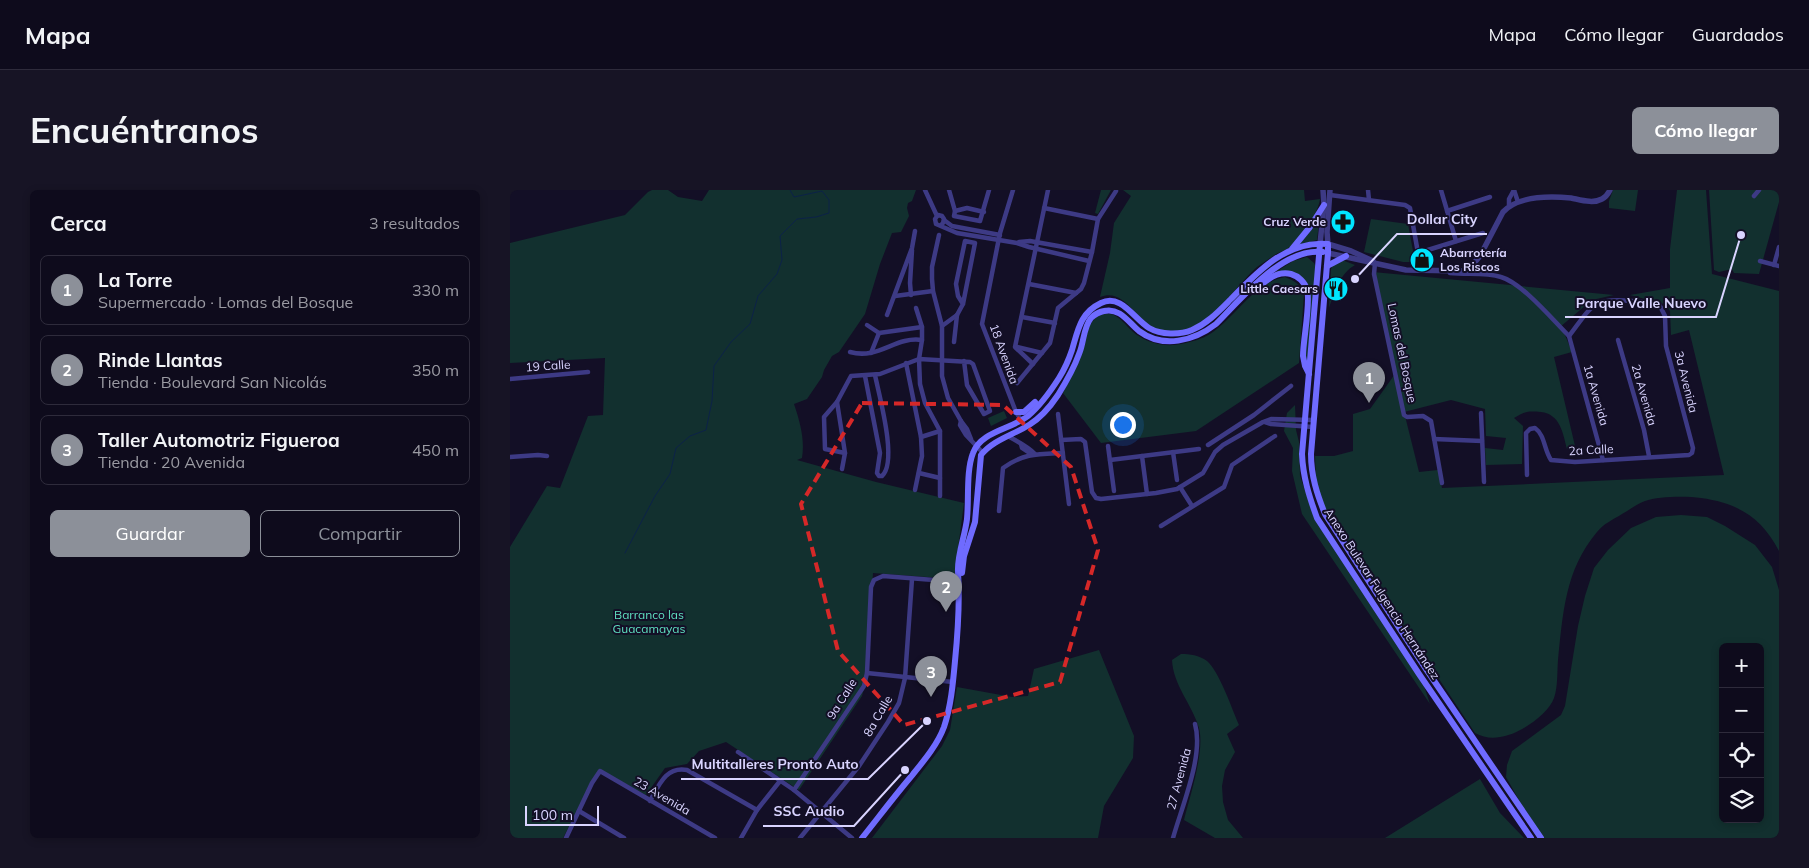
<!DOCTYPE html>
<html lang="es">
<meta charset="utf-8">
<style>
:root{--surface:#0e0b1c;--page:#171425;--text:#f1f3f6;--muted:#9b9ba3;--line:#2e2b3b;--accent:#8c9099}
body{margin:0;font-family:Mulish,sans-serif;background:var(--page);color:var(--text)}
.controls{position:absolute;right:15px;bottom:15px;display:grid;overflow:hidden;border-radius:8px;box-shadow:0 2px 8px #0003}
.controls button{width:45px;height:45px;display:grid;place-items:center;padding:0;border:0;border-bottom:1px solid var(--line);background:var(--surface);color:var(--text);font:25px sans-serif}
.scale{position:absolute;left:15px;bottom:12px;width:74px;box-sizing:border-box;padding-left:5px;border:2px solid #d9d4ff;border-top:0;font-size:14px;line-height:18px;white-space:nowrap;color:#d9d4ff;-webkit-text-stroke:4px #130f26;paint-order:stroke}
.you{position:absolute;left:612px;top:234px;width:18px;height:18px;margin:-12px;border:4px solid #fff;border-radius:50%;background:#1a73e8;box-shadow:0 0 0 8px #1a73e833}
.badge{display:grid;place-items:center;width:32px;height:32px;border-radius:50%;background:var(--accent);color:#fff;font-size:16px;font-weight:700}
.pin{position:absolute;translate:-50% -41px;filter:drop-shadow(0 1px 2px #0008)}
.pin::after{content:'';position:absolute;top:26px;width:18px;height:15px;background:inherit;clip-path:polygon(0 0,100% 0,50% 100%)}
.list{margin:0;padding:0;list-style:none}
h2{display:flex;justify-content:space-between;align-items:center;height:65px;margin:0;padding:0 20px;font-size:21px}
h2 small{font-size:16px;font-weight:400;color:var(--muted)}
.list li{display:grid;grid-template-columns:32px 1fr auto;gap:15px;align-items:center;box-sizing:border-box;height:70px;margin:0 10px 10px;padding:0 10px;border:1px solid var(--line);border-radius:8px}
.list b{display:block;font-size:19px;white-space:nowrap}
.list p{margin:0;font-size:16px;white-space:nowrap;color:var(--muted)}
.list em{font-size:16px;font-style:normal;color:var(--muted)}
.actions{display:flex;gap:10px;padding:15px 20px}
.actions a{flex:1;padding:11px 0;border:1px solid var(--accent);border-radius:8px;text-align:center;font-size:18px;color:var(--accent)}
.actions .main{background:var(--accent);color:#fff}
.icon{flex:none;width:28px;height:28px;fill:none;stroke:currentColor;stroke-width:2;stroke-linecap:round;stroke-linejoin:round}
.map{position:relative;flex:none;width:1269px;height:648px;overflow:hidden;border-radius:8px}
header{display:flex;align-items:center;gap:30px;box-sizing:border-box;height:70px;padding:0 25px;background:var(--surface);border-bottom:1px solid var(--line)}
header strong{font-size:24px}
nav{display:flex;gap:28px;margin-inline-start:auto;font-size:18px}
.intro{display:flex;align-items:center;justify-content:space-between;box-sizing:border-box;height:120px;padding:0 30px}
h1{margin:0;font-size:35px}
.button{padding:12px 22px;border-radius:8px;background:var(--accent);color:#fff;font-size:18px;font-weight:700}
main{display:flex;gap:30px;padding:0 30px}
aside{flex:1;background:var(--surface);border-radius:8px;box-shadow:0 2px 8px #0003}
.map>svg:first-child{display:block}
.green{fill:#12302f;fill-rule:evenodd}
.lines{fill:none;stroke-linecap:round;stroke-linejoin:round}
.stream{stroke:#0c2248;stroke-width:1}
.minor{stroke:#3d3a85;stroke-width:4.5}
.tertiary{stroke:#3d3a85;stroke-width:5.5}
.secondary{stroke:#6f6bff;stroke-width:6}
.marked{fill:none;stroke:#d62828;stroke-width:4;stroke-dasharray:10 6;stroke-linejoin:round}
.labels{text-anchor:middle;stroke-width:4;stroke-linejoin:round;paint-order:stroke}
.poi-label{font-size:12px;font-weight:bold;fill:#d9d4ff;stroke:#130f26;text-anchor:end}
.street-label{font-size:12px;fill:#d9d4ff;stroke:#130f26}
.park-label{font-size:12px;fill:#5fe0c0;stroke:#130f26}
.leader{fill:none;stroke:#d9d4ff;stroke-width:2}
.callout-dot{fill:#d9d4ff;stroke:#130f26;stroke-width:2}
.callout-label{font-size:14px;text-anchor:middle;font-weight:bold;fill:#d9d4ff;stroke:#130f26;stroke-width:4;stroke-linejoin:round;paint-order:stroke}
</style>
<header>
<strong>Mapa</strong>
<nav><a>Mapa</a><a>Cómo llegar</a><a>Guardados</a></nav>
</header>
<div class="intro"><h1>Encuéntranos</h1><a class="button">Cómo llegar</a></div>
<main>
<aside>
<h2>Cerca<small>3 resultados</small></h2>
<ul class="list">
<li><span class="badge">1</span><div><b>La Torre</b><p>Supermercado · Lomas del Bosque</p></div><em>330 m</em></li>
<li><span class="badge">2</span><div><b>Rinde Llantas</b><p>Tienda · Boulevard San Nicolás</p></div><em>350 m</em></li>
<li><span class="badge">3</span><div><b>Taller Automotriz Figueroa</b><p>Tienda · 20 Avenida</p></div><em>450 m</em></li>
</ul>
<div class="actions"><a class="main">Guardar</a><a>Compartir</a></div>
</aside>
<div class="map">
<svg width="1269" height="648" viewBox="0 0 1269 648">
<rect width="100%" height="100%" fill="#130f26"/>
<g class="green">
<path d="M142,0H158L168,7L192,11L199,0H406L402,11L398,13L397,18L399,26L391,42L382,43L370,74L355,124L329,162L322,166L314,180L312,187L297,209L284,214C290,232 295,249 292,268L287,270L366,292L454,313L444,389L363,383L356,492L352,506L289,600L216,552L189,561L177,574L155,578L136,605L89,579L53,648H0V357L37,296L50,298L78,226L93,225L95,168L0,173V53L115,25L138,2Z"/>
<path d="M591,0H601L588,24L585,23Z"/>
<path d="M613,0H794L795,11L810,9C808,24 791,48 780,57C776,60 770,62 766,64C760,68 753,73 747,77C726,96 698,139 668,141C661,141 652,141 645,138C624,130 615,97 590,107L600,63L604,33L621,6Z"/>
<path d="M1103,0H1128L1125,21L1099,18V11Z"/>
<path d="M1167,0H1196L1202,84L1269,101V361C1252,328 1228,313 1191,308C1177,306 1149,306 1135,311C1127,314 1119,320 1112,324C1104,329 1093,334 1087,342C1055,380 1053,423 1048,470C1047,482 1048,497 1044,508C1038,525 1008,545 990,547C981,549 973,547 965,543L813,315L806,292L805,266H824L843,261V224L860,219L885,184L863,82L1104,105L1082,110L1050,137L1055,145L1062,162L1044,167L1065,256L1057,259C1053,243 1050,224 1031,222C1018,221 1015,221 1004,228L1013,236L1012,274L976,275L975,258L993,260L996,248L976,246L975,219L941,210L894,222L909,282L928,280L932,298L1214,285L1179,140L1161,145L1160,121L1154,114L1120,105L1160,98V59Z"/>
<path d="M1199,0H1269V12L1249,84L1224,83L1222,79L1209,82L1204,80Z"/>
<path d="M810,24L807,50L789,55L798,44Z"/>
<path d="M861,29L898,34L905,72H893L854,62Z"/>
<path d="M797,67L804,73L806,77L797,174L795,170L799,106L786,85H761L783,71Z"/>
<path d="M832,70L845,75C830,83 824,103 819,118L821,79L823,75Z"/>
<path d="M775,87C784,91 790,93 794,104L789,173L686,241L591,253L553,203C561,187 570,172 575,154C577,145 578,133 587,127C606,116 614,136 627,145C640,154 657,157 671,154C681,152 692,149 700,144C726,127 743,93 775,87Z"/>
<path d="M785,215L786,240L789,252L790,286L801,318L913,493L920,514L792,324L782,281L783,258L774,241L777,223Z"/>
<path d="M494,221L497,228L481,236L478,228Z"/>
<path d="M1171,325L1197,327L1215,336L1245,355L1262,377L1269,400V648H1034L1010,612L996,587L997,575L1002,561L1051,525L1055,516L1068,436L1075,406L1084,378L1098,360L1121,338L1146,327ZM1213,457H1250V629H1213Z"/>
<path d="M589,460L624,546L623,568L594,616L588,648H362L432,556L440,540L447,497L502,507L518,506L524,479Z"/>
<path d="M671,464C680,464 689,465 697,471C709,481 722,519 729,535L717,544L725,562L715,580L712,596L713,612L718,630L733,648H705L674,630C680,606 695,561 689,538C682,514 663,495 662,470Z"/>
<path d="M970,589L990,623L1014,648H875Z"/>
</g>
<g class="lines">
<path class="stream" d="M115,363L145,306L160,284L166,258L180,246L196,240L202,211L204,176L221,152L240,134L248,106L267,84L272,70L270,46L287,29L306,27L319,23V10L312,1L284,7L280,0"/>
<g class="minor">
<path d="M415,0L427,26"/>
<path d="M439,0L445,21L444,26L470,31L479,0"/>
<path d="M503,0L490,43L472,134L506,222L511,230"/>
<path d="M858,0L859,10"/>
<path d="M931,0L946,51"/>
<path d="M1004,0L1008,12"/>
<path d="M820,5L895,15L900,18L908,63L907,80"/>
<path d="M1244,6L1249,0"/>
<path d="M999,15V9L1004,0"/>
<path d="M534,18L588,29"/>
<path d="M445,21L457,18L474,22"/>
<path d="M937,21L980,7"/>
<path d="M434,30L442,36L490,45"/>
<path d="M431,35L433,33L434,29L432,26L428,25L425,29L426,34L447,43L507,53L519,57L579,71"/>
<path d="M429,45L422,77V89L423,101L432,136V186L438,208L451,231L457,239L461,249"/>
<path d="M509,52L520,51L582,62"/>
<path d="M908,63L973,43"/>
<path d="M1250,71L1269,76"/>
<path d="M865,73L864,84L894,225L897,227L913,226L921,231L932,293"/>
<path d="M1264,75L1269,57"/>
<path d="M940,83C957,85 975,82 991,87C1012,93 1042,129 1059,146"/>
<path d="M519,94L566,103"/>
<path d="M401,105L400,93L402,60"/>
<path d="M385,106L423,101"/>
<path d="M406,118L412,137V150L409,169L410,194L415,213L430,241V306"/>
<path d="M377,125L402,58L405,41"/>
<path d="M512,127L545,133"/>
<path d="M357,135L369,143L412,137"/>
<path d="M432,136L447,125"/>
<path d="M1059,146L1093,270"/>
<path d="M1108,150L1134,240L1139,266"/>
<path d="M444,152L447,125L453,114L465,53L455,51L446,94L448,106L453,114"/>
<path d="M507,157L532,163"/>
<path d="M340,162C369,170 385,146 412,150"/>
<path d="M361,163L369,143"/>
<path d="M396,173L411,247L412,266L405,300"/>
<path d="M523,174L505,157L538,0"/>
<path d="M355,186L370,263L367,283L369,286H372C388,272 369,205 365,185"/>
<path d="M0,189L78,182"/>
<path d="M507,193L540,153L548,118L571,99L574,93L582,62L588,29L606,1"/>
<path d="M327,212L335,263L332,279"/>
<path d="M971,223L974,292"/>
<path d="M548,224L559,314"/>
<path d="M451,231L450,235L456,245L473,263"/>
<path d="M755,232L761,234L803,237"/>
<path d="M498,246C508,252 517,256 525,264"/>
<path d="M411,247L430,241"/>
<path d="M924,249L972,251"/>
<path d="M551,250L571,249L575,252L582,302L586,308L591,309L646,303L667,299L693,283L705,262L713,255L753,232L761,229L803,230"/>
<path d="M511,254L512,258L521,264"/>
<path d="M698,255L744,225L781,196"/>
<path d="M598,256L604,301"/>
<path d="M663,262L667,290"/>
<path d="M335,263L315,259L314,227L327,212L341,186L370,184L409,169L460,172L463,174L480,221L474,224L457,195L454,171"/>
<path d="M632,266L637,304"/>
<path d="M0,267L28,265L37,266"/>
<path d="M600,270L689,259"/>
<path d="M409,283L430,288"/>
<path d="M1017,285L1016,243L1020,239L1025,238C1035,245 1034,260 1041,270L1065,272L1179,265L1182,263L1183,258L1156,156L1155,126L1149,114C1141,111 1131,112 1122,111C1082,107 1082,116 1059,146"/>
<path d="M670,297L682,316"/>
<path d="M489,321L493,278C514,263 528,264 553,263"/>
<path d="M651,336L714,297L722,275L765,246"/>
<path d="M357,483L443,492"/>
<path d="M228,562L284,600L342,648"/>
<path d="M284,600L354,496L357,483L361,397L364,390L373,386L449,392"/>
<path d="M140,611C149,595 156,576 177,580L247,620"/>
<path d="M69,621L114,648"/>
<path d="M56,648L82,593L90,581L205,648"/>
<path d="M231,648L247,620L270,591"/>
<path d="M290,648L349,576L378,532L389,513L395,488L402,389"/>
<path d="M663,648C672,616 694,565 685,534"/>
</g>
<g class="tertiary">
<path d="M820,0L817,42L818,54L841,61L863,71"/>
<path d="M810,54L814,15L813,0"/>
<path d="M818,63L896,80L954,81L965,72L970,66L993,22C1009,5 1040,6 1061,8C1071,10 1083,14 1092,9C1096,7 1098,4 1100,0"/>
</g>
<g class="secondary">
<path d="M810,54L792,264C793,287 799,306 807,328L909,484L1021,648"/>
<path d="M782,59L800,37L814,15"/>
<path d="M817,76L836,66"/>
<path d="M749,97C757,89 769,81 781,84C788,86 795,92 797,100C801,112 793,150 793,166L795,176L799,184"/>
<path d="M506,222H514L525,212"/>
<path d="M452,383L454,366L465,332L471,265C483,250 503,245 519,235C532,227 540,217 548,205C556,192 564,178 569,164C574,153 573,138 581,128C585,124 589,122 594,121C610,117 619,133 629,141C653,159 684,151 706,134C732,108 773,57 813,62"/>
<path d="M352,648C368,628 383,608 399,589C412,573 427,556 434,537C441,516 443,493 445,471C448,441 450,411 448,382C447,365 455,346 457,329C459,309 456,281 463,263C471,241 502,239 518,226C530,216 540,202 549,188C554,180 559,169 562,160C568,140 570,123 591,113C611,103 624,129 639,138C651,145 670,145 682,140C698,133 709,121 721,109C747,82 777,50 818,54V63L801,264C801,286 807,304 815,324L916,479L1031,648"/>
</g>
</g>
<path class="marked" d="M352,213L493,215L561,277L588,360L550,492L394,535L328,461L291,314Z"/>
<defs>
<symbol id="pharmacy-disc" viewBox="-11 -11 22 22"><circle r="9.5" fill="#00e5ff" stroke="#130f26"/><path d="M-2-6h4v4h4v4h-4v4h-4v-4h-4v-4h4Z" fill="#111"/></symbol>
<symbol id="shop-disc" viewBox="-11 -11 22 22"><circle r="9.5" fill="#00e5ff" stroke="#130f26"/><path d="M-5-2.5h2.3a2.7 3.5 0 0 1 5.4 0H5L5.5 6h-11ZM-1.5-2.5h3a1.5 2.3 0 0 0-3 0Z" fill="#111"/></symbol>
<symbol id="restaurant-disc" viewBox="-11 -11 22 22"><circle r="9.5" fill="#00e5ff" stroke="#130f26"/><path d="M-5-6h1v4h1v-4h1v4h1v-4h1v5L-1.5 .5V6h-2V.5L-5-1ZM5-6V6H3V1.5H1.5Q1.5-4 5-6Z" fill="#111"/></symbol>
</defs>
<g fill-rule="evenodd">
<use href="#pharmacy-disc" x="819" y="18" width="28" height="28"/>
<use href="#shop-disc" x="898" y="56" width="28" height="28"/>
<use href="#restaurant-disc" x="812" y="85" width="28" height="28"/>
</g>
<g class="labels">
<g class="poi-label">
<text x="816" y="36">Cruz Verde</text>
<text x="930" y="67" text-anchor="start">Abarrotería<tspan x="930" dy="14">Los Riscos</tspan></text>
<text x="808" y="103">Little Caesars</text>
</g>
<g class="street-label">
<text transform="translate(892 163) rotate(78)" y="4">Lomas del Bosque</text>
<text transform="translate(494 164) rotate(70)" y="4">18 Avenida</text>
<text transform="translate(38 176) rotate(-4)" y="4">19 Calle</text>
<text transform="translate(1176 192) rotate(76)" y="4">3a Avenida</text>
<text transform="translate(1086 205) rotate(74)" y="4">1a Avenida</text>
<text transform="translate(1134 205) rotate(74)" y="4">2a Avenida</text>
<text transform="translate(1081 260) rotate(-3)" y="4">2a Calle</text>
<text transform="translate(872 404) rotate(57)" y="4">Anexo Bulevar Fulgencio Hernández</text>
<text transform="translate(332 509) rotate(-58)" y="4">9a Calle</text>
<text transform="translate(368 526) rotate(-60)" y="4">8a Calle</text>
<text transform="translate(669 589) rotate(-75)" y="4">27 Avenida</text>
<text transform="translate(152 606) rotate(30)" y="4">23 Avenida</text>
</g>
<g class="park-label">
<text x="139" y="429">Barranco las<tspan x="139" dy="14">Guacamayas</tspan></text>
</g>
</g>
<path class="leader" d="M845 89L887 44H977M1231 45L1206 127H1055M417 531L358 589H171M395 580L344 636H253"/>
<g class="callout-dot">
<circle cx="845" cy="89" r="5"/>
<circle cx="1231" cy="45" r="5"/>
<circle cx="417" cy="531" r="5"/>
<circle cx="395" cy="580" r="5"/>
</g>
<g class="callout-label">
<text x="932" y="34">Dollar City</text>
<text x="1131" y="118">Parque Valle Nuevo</text>
<text x="265" y="579">Multitalleres Pronto Auto</text>
<text x="299" y="626">SSC Audio</text>
</g>
</svg>
<div class="controls">
<button>+</button>
<button>−</button>
<button><svg class="icon" aria-label="locate" viewBox="0 0 24 24"><circle cx="12" cy="12" r="6"/><path d="M12 2v4M12 18v4M2 12h4M18 12h4"/></svg></button>
<button><svg class="icon" aria-label="layers" viewBox="0 0 24 24"><path d="M12 4l9 5-9 5-9-5zM3 14l9 5 9-5"/></svg></button>
</div>
<div class="scale">100 m</div>
<div class="you"></div>
<div class="pin badge" style="left:859px;top:213px">1</div>
<div class="pin badge" style="left:436px;top:422px">2</div>
<div class="pin badge" style="left:421px;top:507px">3</div>
</div>
</main>
